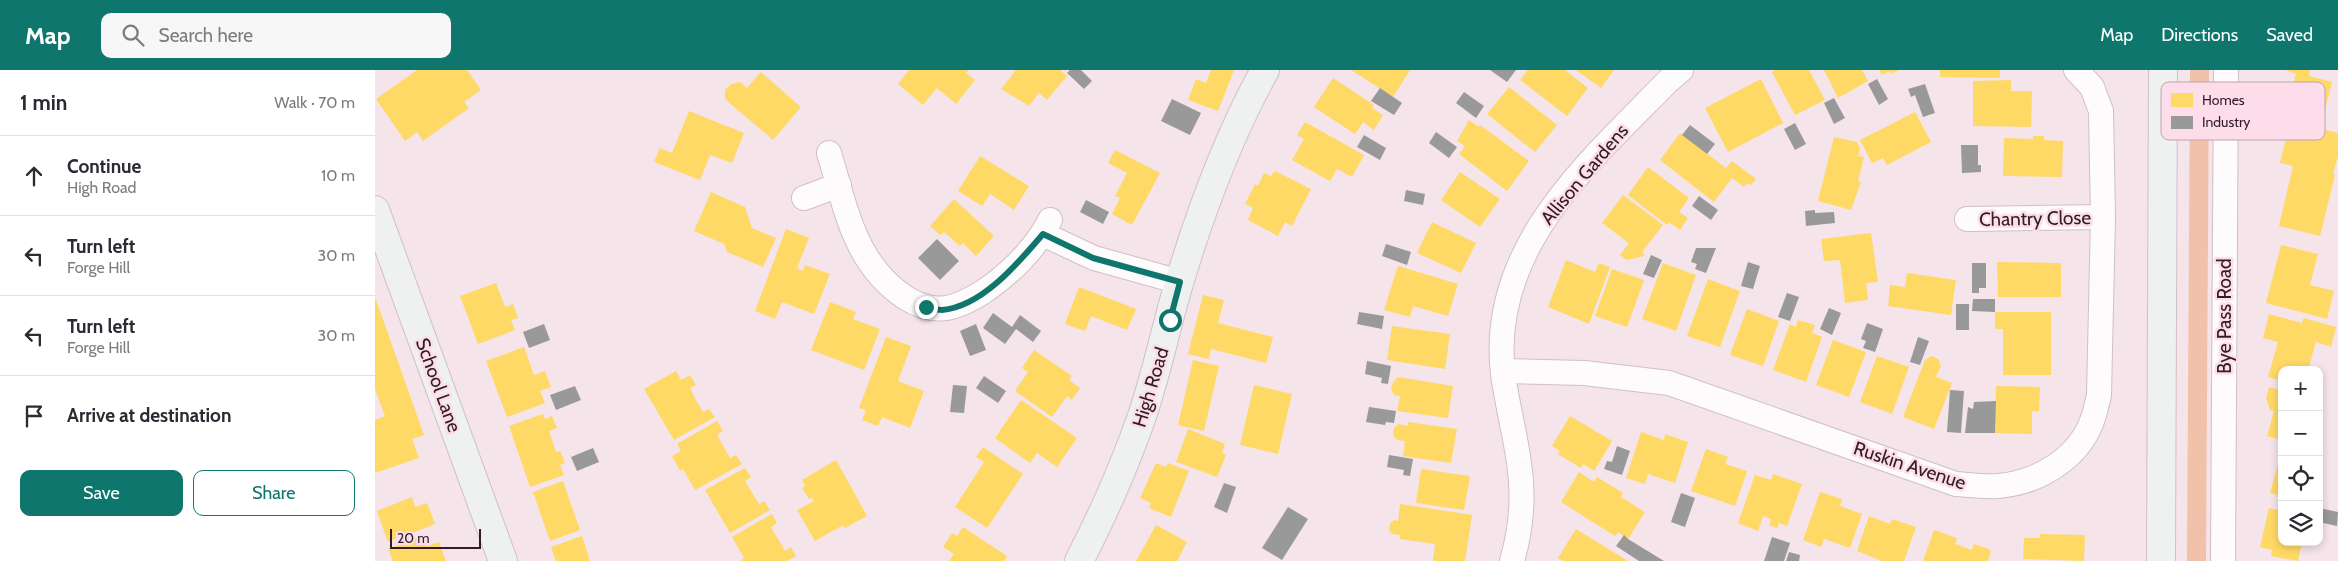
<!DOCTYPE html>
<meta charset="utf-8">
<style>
:root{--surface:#fff;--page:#f7f7f7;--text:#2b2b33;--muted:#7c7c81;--line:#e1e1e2;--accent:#0f766e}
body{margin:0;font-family:Cabin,sans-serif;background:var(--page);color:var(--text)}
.controls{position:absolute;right:15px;bottom:15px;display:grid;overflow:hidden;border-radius:10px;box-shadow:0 2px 8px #0003}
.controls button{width:45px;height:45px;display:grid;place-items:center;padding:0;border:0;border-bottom:1px solid var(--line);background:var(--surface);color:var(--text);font:25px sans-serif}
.scale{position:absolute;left:15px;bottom:12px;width:91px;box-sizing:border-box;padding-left:5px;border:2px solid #301d25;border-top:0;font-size:14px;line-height:18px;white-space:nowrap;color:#301d25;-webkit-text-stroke:4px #fcdde9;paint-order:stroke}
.stop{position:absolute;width:15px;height:15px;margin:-11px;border:4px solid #0f766e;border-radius:50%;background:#fff}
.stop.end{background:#0f766e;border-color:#fff;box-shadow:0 1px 5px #0008}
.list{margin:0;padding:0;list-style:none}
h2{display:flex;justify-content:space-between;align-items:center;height:65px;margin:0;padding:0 20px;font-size:21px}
h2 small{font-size:16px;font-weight:400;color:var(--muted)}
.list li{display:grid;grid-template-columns:32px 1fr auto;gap:15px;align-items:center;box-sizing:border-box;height:80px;padding:0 20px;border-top:1px solid var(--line)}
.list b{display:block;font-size:19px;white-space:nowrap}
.list p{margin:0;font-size:16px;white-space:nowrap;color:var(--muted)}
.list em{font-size:16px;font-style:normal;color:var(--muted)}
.actions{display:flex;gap:10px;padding:15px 20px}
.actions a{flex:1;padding:11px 0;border:1px solid var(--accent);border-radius:10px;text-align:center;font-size:18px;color:var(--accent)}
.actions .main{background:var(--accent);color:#fff}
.icon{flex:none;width:28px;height:28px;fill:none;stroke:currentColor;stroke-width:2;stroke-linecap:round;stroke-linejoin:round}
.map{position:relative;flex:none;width:1963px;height:491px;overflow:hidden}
header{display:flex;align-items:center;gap:30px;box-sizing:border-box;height:70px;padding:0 25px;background:var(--accent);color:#fff}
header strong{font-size:24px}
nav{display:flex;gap:28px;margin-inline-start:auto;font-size:18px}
.search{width:350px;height:45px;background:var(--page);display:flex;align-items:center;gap:12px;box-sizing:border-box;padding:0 18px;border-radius:10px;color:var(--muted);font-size:19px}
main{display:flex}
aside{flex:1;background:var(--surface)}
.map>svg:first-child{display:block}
.green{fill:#f1c1aa}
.homes{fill:#ffd966}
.industry{fill:#999}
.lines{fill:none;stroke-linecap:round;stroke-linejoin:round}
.street-casing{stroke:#d0c0c6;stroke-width:26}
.secondary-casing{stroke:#d0c0c6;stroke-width:30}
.street{stroke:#fefbfc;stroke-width:24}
.secondary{stroke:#eff0f0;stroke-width:28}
.route{stroke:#0f766e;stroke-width:6}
.labels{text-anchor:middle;stroke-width:5;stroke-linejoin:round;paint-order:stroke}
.street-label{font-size:19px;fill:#301d25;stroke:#fcdde9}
.key{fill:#fcdde9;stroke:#bfa3ae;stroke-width:1}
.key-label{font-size:14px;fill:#301d25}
</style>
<header>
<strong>Map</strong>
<div class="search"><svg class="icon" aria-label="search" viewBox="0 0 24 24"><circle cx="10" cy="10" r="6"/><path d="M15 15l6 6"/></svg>Search here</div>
<nav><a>Map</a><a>Directions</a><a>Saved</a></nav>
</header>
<main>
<aside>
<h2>1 min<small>Walk · 70 m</small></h2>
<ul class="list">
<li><svg class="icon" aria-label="ahead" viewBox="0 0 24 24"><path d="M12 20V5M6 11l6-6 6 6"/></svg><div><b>Continue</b><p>High Road</p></div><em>10 m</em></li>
<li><svg class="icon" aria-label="left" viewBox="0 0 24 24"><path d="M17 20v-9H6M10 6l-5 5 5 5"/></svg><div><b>Turn left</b><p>Forge Hill</p></div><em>30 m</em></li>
<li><svg class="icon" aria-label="left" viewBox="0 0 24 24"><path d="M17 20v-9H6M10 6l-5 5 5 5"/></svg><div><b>Turn left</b><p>Forge Hill</p></div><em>30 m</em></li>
<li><svg class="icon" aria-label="arrive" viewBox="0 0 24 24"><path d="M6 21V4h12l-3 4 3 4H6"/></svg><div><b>Arrive at destination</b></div></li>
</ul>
<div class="actions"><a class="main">Save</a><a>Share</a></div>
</aside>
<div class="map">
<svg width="1963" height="491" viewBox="0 0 1963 491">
<rect width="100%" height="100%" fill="#f5e4ea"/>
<path class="green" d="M1815,0H1834L1831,491H1812Z"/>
<g class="homes">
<path d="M42,0H92L106,20L89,32L94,38L48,71L42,62L30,71L1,29Z"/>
<path d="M534,0H593L591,3L600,10L581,34L562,18L548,35L523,14Z"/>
<path d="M641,0H687L686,1L692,6L672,30L664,23L654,36L626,19Z"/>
<path d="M836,0H859L843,41L813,30L821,9L831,13Z"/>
<path d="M976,0H1035L1018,27Z"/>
<path d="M1153,0H1190L1213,18L1192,46L1145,10Z"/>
<path d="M1201,0H1239L1226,18Z"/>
<path d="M1400,0H1434L1450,30L1420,45L1397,2Z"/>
<path d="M1449,0H1487L1493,11L1463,28Z"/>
<path d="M1504,0H1524L1516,4L1515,1L1507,5Z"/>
<path d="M1565,0H1625V8L1565,7Z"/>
<path d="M1910,0H1935L1934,6L1957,12L1946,56L1909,47L1921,4Z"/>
<path d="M386,2L426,37L398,70L350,29V20L356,14L365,12L372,18Z"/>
<path d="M958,8L999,35L997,38L1008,45L999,60L988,52L980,64L939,37Z"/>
<path d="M1386,9L1408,53L1353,82L1330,38Z"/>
<path d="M1636,10V21H1657L1656,57L1598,56V11Z"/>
<path d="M1134,17L1182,55L1160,82L1112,44Z"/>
<path d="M314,41L369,63L357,93L335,85L325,110L279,92L285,78L297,83Z"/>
<path d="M1540,42L1556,72L1512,95L1508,88L1497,93L1485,70Z"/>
<path d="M1094,50L1104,57L1105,55L1154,91L1132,121L1084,84L1090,76L1082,71Z"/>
<path d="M1915,51L1963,63V86L1958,104L1960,105L1945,166L1904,156L1918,96L1905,93Z"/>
<path d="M930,52L989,85L977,107L962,99L955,111L917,90L929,69L922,65Z"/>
<path d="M1305,63L1351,98L1357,91L1381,109L1376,115L1372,113L1369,117L1357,108L1339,132L1285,90Z"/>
<path d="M1658,66H1669V70L1688,71L1687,107L1628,106L1629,68L1658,69Z"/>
<path d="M1459,67L1482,72L1485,78L1483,86L1489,87L1483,111L1486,112L1476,140L1443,131Z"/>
<path d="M740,80L785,103L757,155L737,144L745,128L740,126L752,103L733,93Z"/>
<path d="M605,86L654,116L639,140L615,124L607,136L583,121Z"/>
<path d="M1273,97L1314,128L1304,142L1313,148L1305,160L1294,152L1292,155L1253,125Z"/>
<path d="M900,101L936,119L917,156L910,152L903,166L873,150L878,138L870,134L880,114L883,116L889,103L896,106Z"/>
<path d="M1085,102L1125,129L1105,157L1066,130Z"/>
<path d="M336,122L370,137L377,158L401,168L388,197L352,182L349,174L319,161Z"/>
<path d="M1248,125L1288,155L1267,182L1270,185L1269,186L1252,190L1245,185L1254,173L1227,153Z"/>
<path d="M579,129L619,166L601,186L588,173L585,176L569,162L565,165L555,156Z"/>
<path d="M1057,152L1101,173L1086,203L1042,183Z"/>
<path d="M411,159L434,168L422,198L428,201L430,195L455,204L439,244L407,232L400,249L380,241Z"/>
<path d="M1496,163L1503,212L1491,213L1493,230L1470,233L1465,190L1449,191L1446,169Z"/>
<path d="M1906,175L1943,184L1935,215L1959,221L1952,249L1891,233Z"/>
<path d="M1191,190L1220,202L1224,193L1235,197L1214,254L1173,237Z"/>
<path d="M1622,192L1686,193V227H1623Z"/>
<path d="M1288,193L1321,205L1301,261L1267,249Z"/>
<path d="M1023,196L1083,214L1073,246L1038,236L1035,247L1009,240Z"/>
<path d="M1237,199L1269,210L1252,257L1220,246Z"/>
<path d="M1532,203L1581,210L1576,245L1513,236L1515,215L1530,217Z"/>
<path d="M1333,209L1365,221L1345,277L1312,266Z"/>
<path d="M121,213L130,237L138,234L143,248L136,250L140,260L103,274L85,226Z"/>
<path d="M704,217L761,239L752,260L716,246L710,261L690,254Z"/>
<path d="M828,225L849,230L843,253L898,267L891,293L836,279L834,289L813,284Z"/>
<path d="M0,227L49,365L37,369L44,388L0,403V350L10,346L0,319Z"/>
<path d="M455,232L481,242L478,249L505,259L489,300L436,280Z"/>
<path d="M1372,239L1404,251L1388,296L1355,285Z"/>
<path d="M1620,242H1676V305H1628V259H1620Z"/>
<path d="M1894,244L1927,253L1929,248L1961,257L1956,277L1941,272L1933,300H1907V311L1893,307L1903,272L1888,268Z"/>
<path d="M1423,250L1440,255L1437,263L1447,267L1431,312L1398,300L1415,254L1421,257Z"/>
<path d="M1017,256L1075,264L1070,299L1012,290Z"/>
<path d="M511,267L536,276L523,311L549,321L535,358L507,347L503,356L487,350L491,340L484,338Z"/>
<path d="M1458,270L1491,282L1474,327L1441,315Z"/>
<path d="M149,277L159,305L170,301L176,317L165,321L170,333L132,347L111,291Z"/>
<path d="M659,280L697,306L694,310L705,318L697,330L692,326L677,347L640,321L653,302L647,298Z"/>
<path d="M1502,286L1534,297L1517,344L1485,332Z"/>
<path d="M1556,286L1563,289L1566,296L1561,307L1577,313L1559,359L1528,347L1550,290Z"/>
<path d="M818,290L844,296L829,361L803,355Z"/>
<path d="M301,301L306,310L315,305L321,315L315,318L321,330L328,342L334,339L340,347L299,370L269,319Z"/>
<path d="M1023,307L1078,316L1073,348L1022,341L1025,326L1019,325L1016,319L1018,312Z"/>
<path d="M879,315L917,324L903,384L865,375Z"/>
<path d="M1621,316L1665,317L1664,341H1657V364L1620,363Z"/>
<path d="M1894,317L1907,321V370L1892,366L1899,341L1895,340L1891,328Z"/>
<path d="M646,330L702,368L682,397L662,383L655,393L620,368Z"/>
<path d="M168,344L170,349L177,346L182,358L174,361L181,382L185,381L190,393L185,395L189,405L155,417L134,356Z"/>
<path d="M1195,346L1237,371L1219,401L1208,394L1206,398L1183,384L1185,381L1177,376Z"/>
<path d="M342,351L348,361L342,365L355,388L361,385L367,394L320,420L308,399L305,401L297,386L306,381L302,374Z"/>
<path d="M1033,352L1082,359L1076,393L1028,386L1030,371L1022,370L1018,365L1019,358L1024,354L1033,356Z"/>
<path d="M813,359L850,374L847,383L851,385L842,407L801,392Z"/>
<path d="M1266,362L1289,370L1290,364L1313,372L1300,413L1273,404L1270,414L1251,408Z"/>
<path d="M608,377L648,404L612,458L580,437L609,392L601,387Z"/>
<path d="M1331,379L1353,387L1350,394L1372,401L1360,436L1316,421Z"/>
<path d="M1907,380V426L1895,423Z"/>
<path d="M461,390L492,446L470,458L468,455L440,471L422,440L439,431L437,428L434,429L427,418L430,416L427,410Z"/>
<path d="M781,393L791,397L793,393L814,401L796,447L774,438L776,433L765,428Z"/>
<path d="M370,398L376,407L370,411L384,434L389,431L395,440L355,463L330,420Z"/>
<path d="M1046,399L1095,406L1089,440L1041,433Z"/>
<path d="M1204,402L1219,412L1222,407L1248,423L1246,427L1270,442L1253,469L1243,462L1240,466L1186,432Z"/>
<path d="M1398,404L1427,414L1412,456L1404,453L1402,458L1394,455L1396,449L1388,446L1383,461L1363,453L1380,405L1396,410Z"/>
<path d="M188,411L205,460L175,471L158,422Z"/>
<path d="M1445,422L1467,429L1465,436L1487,444L1475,478L1449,469L1446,477L1428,470Z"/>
<path d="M37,427L40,437L52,433L60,454L13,472L2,441Z"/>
<path d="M1025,434L1097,445L1090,491H1060L1058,490L1060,474L1025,469V465L1017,464L1014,460L1015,454L1019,450L1023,451Z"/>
<path d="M1894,438L1907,441V472H1927L1923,491L1896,486L1897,480L1885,477Z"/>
<path d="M397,444L402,453L396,457L410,481L416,477L421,486L412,491H365L369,488L357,467Z"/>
<path d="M1494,446L1515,454L1517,449L1541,457L1529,491H1507L1482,481Z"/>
<path d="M781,455L812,472L802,491H761Z"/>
<path d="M588,457L632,486L629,491H574L579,484L568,477L577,463L582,466Z"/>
<path d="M1201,459L1253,491H1188L1183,488Z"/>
<path d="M1559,460L1582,468L1580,474L1597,480L1599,474L1616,480L1613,491H1548Z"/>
<path d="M1665,464L1710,465L1709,491L1648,489L1649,468H1665Z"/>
<path d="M48,466L52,476L64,472L71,491H18L13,479Z"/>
<path d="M207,466L215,491H181L176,477Z"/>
</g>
<g class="industry">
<path d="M695,0H706L717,11L709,19L692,3Z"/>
<path d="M1115,0H1141L1132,12Z"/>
<path d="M1502,9L1513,29L1504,35L1493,14Z"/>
<path d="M1550,14L1560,43L1548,47L1540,25L1536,27L1533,19Z"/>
<path d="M1005,18L1027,33L1019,45L996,31Z"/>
<path d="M1089,22L1109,36L1101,48L1081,33Z"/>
<path d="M1459,28L1470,48L1459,54L1449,33Z"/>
<path d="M797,29L826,43L815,65L786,51Z"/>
<path d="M1420,53L1431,74L1420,80L1409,59Z"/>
<path d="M1315,55L1340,74L1332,84L1307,65Z"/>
<path d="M1061,62L1082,77L1074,88L1054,73Z"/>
<path d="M989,65L1011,78L1005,90L982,77Z"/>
<path d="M1586,75H1603V95H1606V102L1587,103Z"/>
<path d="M1031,120L1050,124L1048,135L1029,131Z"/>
<path d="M1324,126L1343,140L1336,150L1317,136Z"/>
<path d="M711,130L734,142L728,154L705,142Z"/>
<path d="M1440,140V143L1459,142L1460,153L1431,156L1430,141Z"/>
<path d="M562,169L584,191L565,210L543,188Z"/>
<path d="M1011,174L1036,182L1032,195L1007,186Z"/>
<path d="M1321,178H1341L1331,203L1320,199L1322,194L1316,192Z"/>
<path d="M1276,185L1287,190L1279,208L1268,204Z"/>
<path d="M1373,192L1385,196L1378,219L1366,216Z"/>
<path d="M1597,193H1611V218H1604V223H1597Z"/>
<path d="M1412,223L1424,227L1415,251L1403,247Z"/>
<path d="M1598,229H1620V242L1597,241Z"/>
<rect x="1581" y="234" width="13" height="26"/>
<path d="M1454,238L1466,243L1457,265L1445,259Z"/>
<path d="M984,242L1009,246L1007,259L982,254Z"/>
<path d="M618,243L637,257L645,245L666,261L658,272L641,259L630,274L608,258Z"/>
<path d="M1492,253L1508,259L1500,282L1488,278L1491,271L1486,269Z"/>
<path d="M169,254L175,270L154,278L148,262Z"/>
<path d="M601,254L611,280L595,286L585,261Z"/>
<path d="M1543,267L1554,271L1545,295L1535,292Z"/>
<path d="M992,291L1016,296L1013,314L1006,313L1007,308L990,304Z"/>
<path d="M609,306L631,321L623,333L601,318Z"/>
<path d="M578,315L592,316L589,343L575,342Z"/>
<path d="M200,316L206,330L181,340L175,325Z"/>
<path d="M1575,320L1589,321L1586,363L1572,362Z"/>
<path d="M1621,331L1620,363H1590L1593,337L1598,339L1599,332Z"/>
<path d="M994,337L1021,341L1019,353L1011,352L1010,355L991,352Z"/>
<path d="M1242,376L1255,381L1247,405L1229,399L1232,391L1237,392Z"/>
<path d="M218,378L224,392L202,401L196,387Z"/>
<path d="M1014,385L1038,389L1035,406L1028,405L1029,400L1012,397Z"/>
<path d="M849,413L861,417L852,443L839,437Z"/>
<path d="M1306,423L1320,428L1310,457L1296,452Z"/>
<path d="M913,437L933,449L907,490L887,478Z"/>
<path d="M1944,438L1963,442L1962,456L1944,452Z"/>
<path d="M1249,465L1253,469L1289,491H1264L1241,476Z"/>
<path d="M1397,467L1415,473L1409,491H1389Z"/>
<path d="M1414,482L1425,485L1424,491H1411Z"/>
</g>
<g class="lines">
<defs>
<g id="street">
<path d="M454,83C471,138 479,194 531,228C560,246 581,239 608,222C635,204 661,178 675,150"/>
<path d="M429,128L464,115"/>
<path d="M1592,149L1728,147"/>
<path d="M668,164L719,188L805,212"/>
<path d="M1128,301L1209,303L1294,313L1581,414C1595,415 1609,417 1623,416C1662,413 1703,389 1717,351C1720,343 1722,334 1724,325L1728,147L1726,41L1717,17L1701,0"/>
<path d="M1137,491C1146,460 1149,425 1144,393C1140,363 1132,334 1128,304C1113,178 1214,92 1293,11L1306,0"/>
<path d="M1848,491L1851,0"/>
</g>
<g id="secondary">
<path d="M0,140L128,491"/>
<path d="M704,491C728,445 749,397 766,349C782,303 791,256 805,210C827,137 853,67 890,0"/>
<path d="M1786,491L1788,0"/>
</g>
</defs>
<use href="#street" class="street-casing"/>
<use href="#secondary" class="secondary-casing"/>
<use href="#street" class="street"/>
<use href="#secondary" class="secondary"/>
</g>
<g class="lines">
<path class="route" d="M551,237C556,238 562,240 567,240C607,237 644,192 668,164L718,188L805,212L795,250"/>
</g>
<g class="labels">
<g class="street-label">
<text transform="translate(1209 104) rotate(-50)" y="7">Allison Gardens</text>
<text transform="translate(1660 148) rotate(-1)" y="7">Chantry Close</text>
<text transform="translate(1849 246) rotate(-90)" y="7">Bye Pass Road</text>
<text transform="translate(64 315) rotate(70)" y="7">School Lane</text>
<text transform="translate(775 317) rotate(-73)" y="7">High Road</text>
<text transform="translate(1535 395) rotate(18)" y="7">Ruskin Avenue</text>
</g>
</g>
<rect x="1786" y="12" width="164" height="58" rx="8" class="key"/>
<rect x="1796" y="23" width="22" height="14" fill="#ffd966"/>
<rect x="1796" y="46" width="22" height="13" fill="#999"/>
<g class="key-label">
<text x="1827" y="35">Homes</text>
<text x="1827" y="57">Industry</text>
</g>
</svg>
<div class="controls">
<button>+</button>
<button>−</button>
<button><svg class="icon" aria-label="locate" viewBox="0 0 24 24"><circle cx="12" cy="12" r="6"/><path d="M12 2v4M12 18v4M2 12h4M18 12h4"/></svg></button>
<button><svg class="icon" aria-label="layers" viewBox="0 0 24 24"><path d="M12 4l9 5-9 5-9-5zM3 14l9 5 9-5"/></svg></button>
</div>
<div class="scale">20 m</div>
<div class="stop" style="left:795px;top:250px"></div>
<div class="stop end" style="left:551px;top:237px"></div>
</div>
</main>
